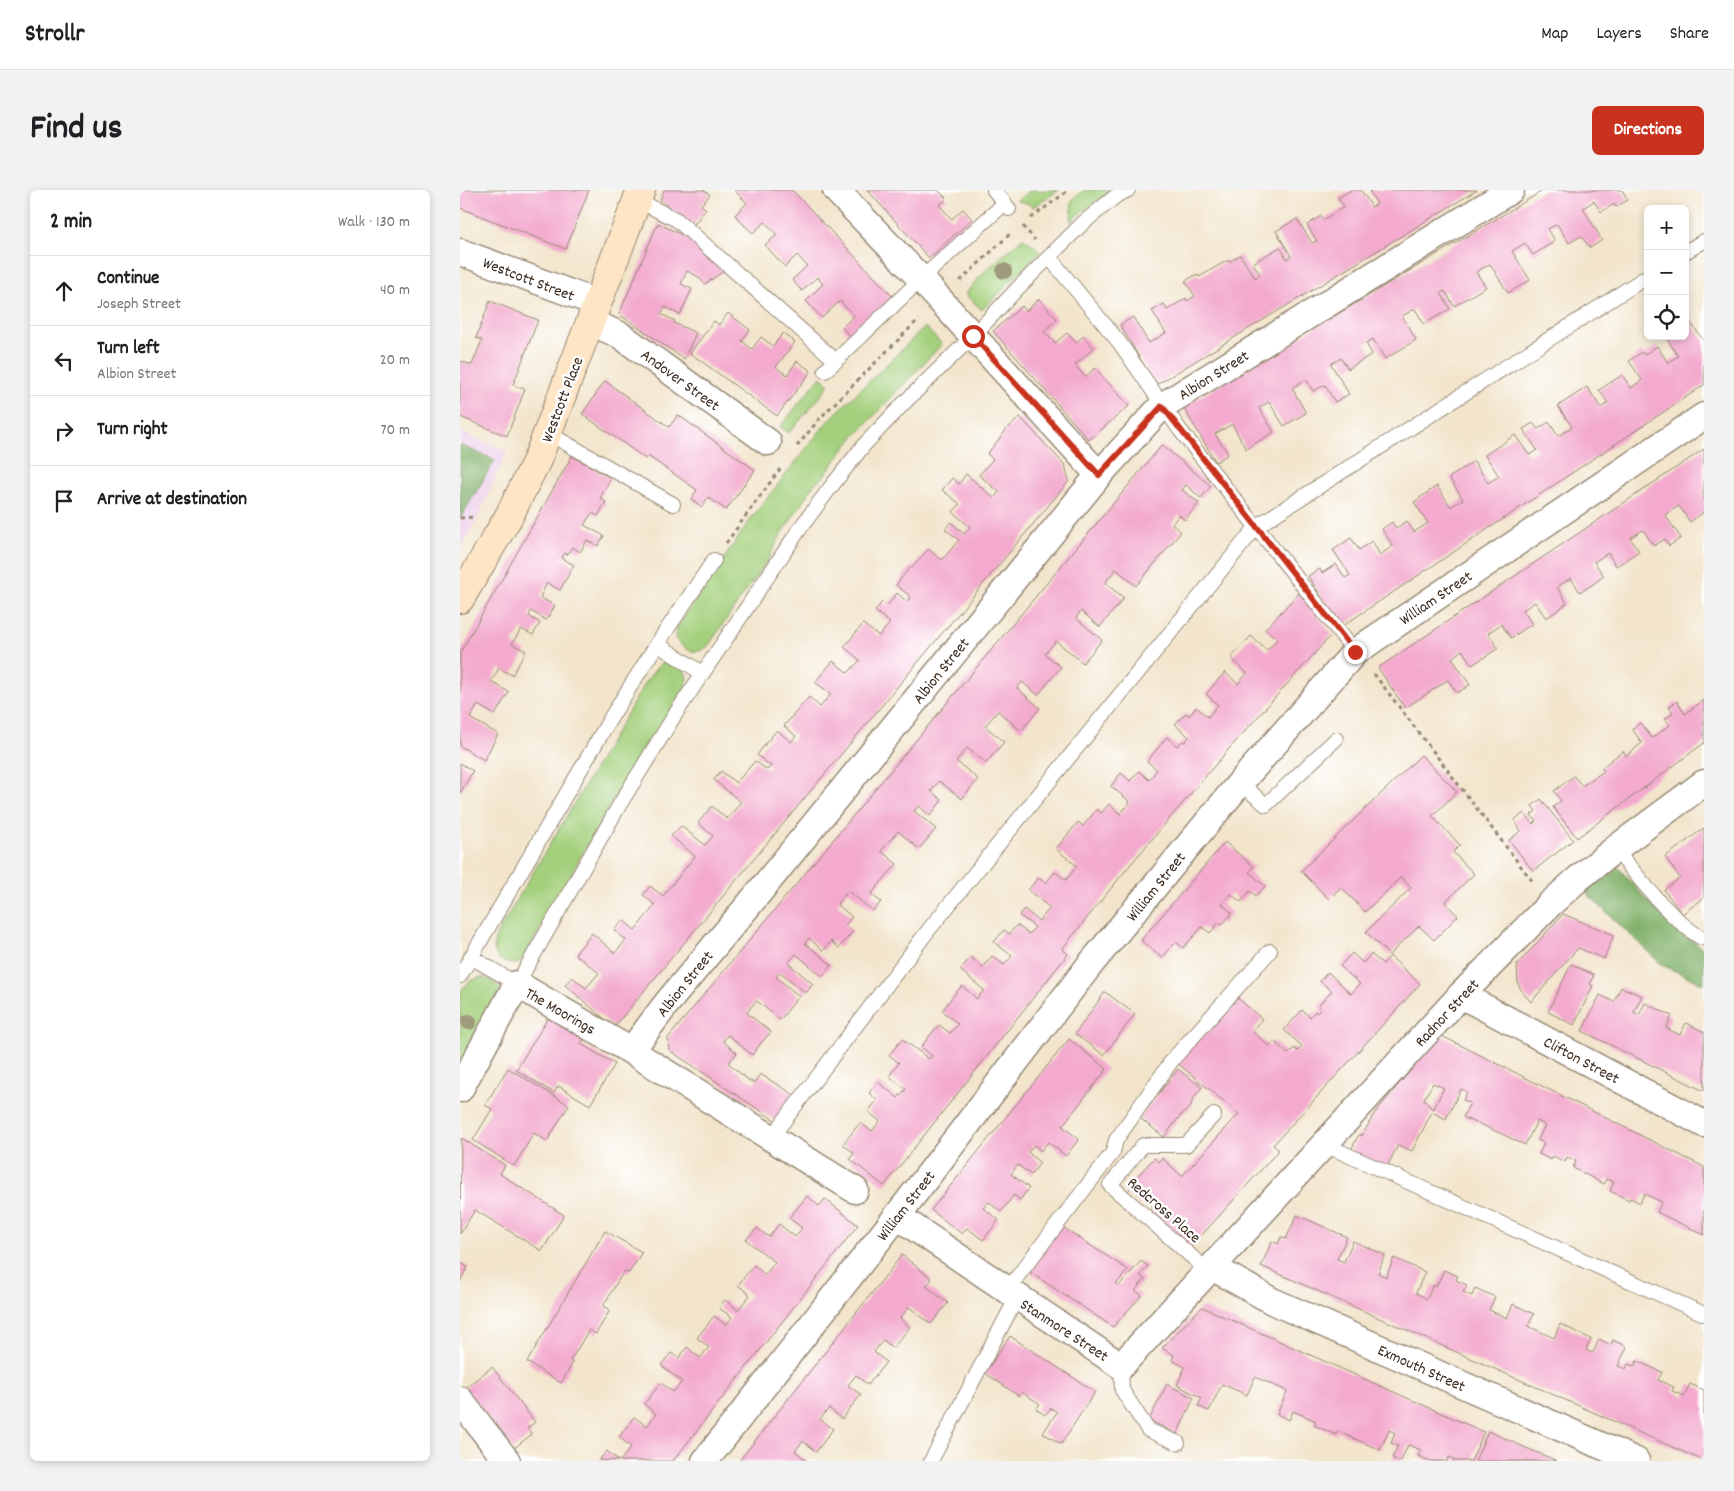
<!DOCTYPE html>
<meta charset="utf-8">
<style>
:root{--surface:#fff;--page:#f2f2f2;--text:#202124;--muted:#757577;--line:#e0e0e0;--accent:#c8321e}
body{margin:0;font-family:Dekko,sans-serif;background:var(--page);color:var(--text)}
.controls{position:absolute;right:15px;top:15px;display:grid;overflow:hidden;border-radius:8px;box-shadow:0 2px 8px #0003}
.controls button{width:45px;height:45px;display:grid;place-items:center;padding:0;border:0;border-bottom:1px solid var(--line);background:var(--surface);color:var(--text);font:25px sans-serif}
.stop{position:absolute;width:15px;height:15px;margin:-11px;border:4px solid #c8321e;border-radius:50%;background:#fff}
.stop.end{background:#c8321e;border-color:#fff;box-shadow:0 1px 5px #0008}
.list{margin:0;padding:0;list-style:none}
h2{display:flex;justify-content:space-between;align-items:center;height:65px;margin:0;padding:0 20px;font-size:21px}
h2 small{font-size:16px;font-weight:400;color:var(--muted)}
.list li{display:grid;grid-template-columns:32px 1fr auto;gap:15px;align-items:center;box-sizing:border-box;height:70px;padding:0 20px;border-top:1px solid var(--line)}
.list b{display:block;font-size:19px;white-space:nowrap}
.list p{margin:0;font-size:16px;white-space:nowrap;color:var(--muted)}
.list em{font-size:16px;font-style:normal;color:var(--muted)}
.icon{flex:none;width:28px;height:28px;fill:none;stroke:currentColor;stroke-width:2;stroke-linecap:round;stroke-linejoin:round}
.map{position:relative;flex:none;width:1244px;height:1271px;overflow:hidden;border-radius:8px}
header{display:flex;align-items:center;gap:30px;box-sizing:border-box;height:70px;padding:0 25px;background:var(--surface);border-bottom:1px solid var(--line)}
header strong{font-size:24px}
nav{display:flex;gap:28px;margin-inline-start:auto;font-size:18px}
.intro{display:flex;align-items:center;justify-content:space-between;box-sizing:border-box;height:120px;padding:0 30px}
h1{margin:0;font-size:35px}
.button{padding:12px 22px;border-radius:8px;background:var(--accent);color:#fff;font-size:18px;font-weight:700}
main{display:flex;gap:30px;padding:0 30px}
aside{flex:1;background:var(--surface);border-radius:8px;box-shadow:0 2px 8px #0003}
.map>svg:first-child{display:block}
.built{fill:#edd0e9}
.green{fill:#a4d07d;stroke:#707d4e}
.forest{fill:#83b26c;stroke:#5f6e45}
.building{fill:#f3aace;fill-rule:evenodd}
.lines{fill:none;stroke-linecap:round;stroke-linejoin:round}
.service-casing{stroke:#968875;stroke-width:16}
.minor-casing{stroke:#968875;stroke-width:29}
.secondary-casing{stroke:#968875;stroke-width:30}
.path{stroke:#968875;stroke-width:3;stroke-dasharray:4 4;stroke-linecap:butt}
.service{stroke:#fff;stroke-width:14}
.minor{stroke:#fff;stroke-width:26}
.secondary{stroke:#fee5c5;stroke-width:28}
.tree{fill:#9e9a7c}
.route{stroke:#c8321e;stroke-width:6}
.labels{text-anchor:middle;stroke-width:5;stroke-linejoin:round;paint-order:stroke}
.street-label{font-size:16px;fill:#3b2a1e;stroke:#fff}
</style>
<header>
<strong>Strollr</strong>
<nav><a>Map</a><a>Layers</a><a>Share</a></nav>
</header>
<div class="intro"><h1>Find us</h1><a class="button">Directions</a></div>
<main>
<aside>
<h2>2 min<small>Walk · 130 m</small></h2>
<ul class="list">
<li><svg class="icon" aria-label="ahead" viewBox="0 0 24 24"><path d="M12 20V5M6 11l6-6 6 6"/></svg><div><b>Continue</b><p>Joseph Street</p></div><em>40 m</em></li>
<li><svg class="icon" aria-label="left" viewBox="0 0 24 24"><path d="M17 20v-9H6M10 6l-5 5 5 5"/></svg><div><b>Turn left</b><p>Albion Street</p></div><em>20 m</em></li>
<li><svg class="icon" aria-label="right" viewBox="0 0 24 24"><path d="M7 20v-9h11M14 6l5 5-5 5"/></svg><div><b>Turn right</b></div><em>70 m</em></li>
<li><svg class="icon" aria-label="arrive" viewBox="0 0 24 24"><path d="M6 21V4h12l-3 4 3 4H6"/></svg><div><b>Arrive at destination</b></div></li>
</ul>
</aside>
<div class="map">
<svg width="1244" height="1271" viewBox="0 0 1244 1271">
<rect width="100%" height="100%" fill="#fff"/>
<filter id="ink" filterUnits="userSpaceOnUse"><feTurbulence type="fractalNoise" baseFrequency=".02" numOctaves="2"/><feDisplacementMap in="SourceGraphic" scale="10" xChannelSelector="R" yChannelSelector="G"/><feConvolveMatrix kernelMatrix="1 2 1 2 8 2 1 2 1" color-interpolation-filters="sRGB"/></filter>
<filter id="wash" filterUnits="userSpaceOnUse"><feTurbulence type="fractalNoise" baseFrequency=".0096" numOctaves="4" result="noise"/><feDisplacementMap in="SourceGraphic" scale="20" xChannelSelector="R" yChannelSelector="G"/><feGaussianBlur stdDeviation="1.12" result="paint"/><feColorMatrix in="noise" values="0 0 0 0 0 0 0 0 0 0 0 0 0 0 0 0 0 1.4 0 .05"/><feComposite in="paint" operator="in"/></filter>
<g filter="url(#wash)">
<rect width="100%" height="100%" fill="#f2e5cc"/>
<path class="built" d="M0,242L47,261L18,327L0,359Z"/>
<g class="green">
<path d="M571,0H599L573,17L567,13L557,11V10Z"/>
<path d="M624,0H653L621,22L611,32L612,10Z"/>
<path d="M563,48L573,55L580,62L522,120L505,104L526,80Z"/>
<path d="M465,137L482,154L391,250L362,288L355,293L319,348L309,368L248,456C235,466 227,461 216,450V439L293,326L368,231Z"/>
<path d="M360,187L369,194L360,207L329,243L320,237Z"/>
<path d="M206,472C219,473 230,482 226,495L196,544L187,550L64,767L57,774C35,774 29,760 38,742L187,490L200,474Z"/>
<path d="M21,787L30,790L41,798L0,879V801L10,791Z"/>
</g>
<g class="forest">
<path d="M0,255L35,270L0,329Z"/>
<path d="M1157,676C1184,706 1209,738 1244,759V794L1202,775L1123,700Z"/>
</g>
<g id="blocks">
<g class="building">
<path d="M0,0H129L106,59L0,18Z"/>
<path d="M204,0H244L250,5L241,15L246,19L233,36L200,10Z"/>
<path d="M274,0H332L433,107L390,147L382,137L394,126L380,111L362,128L346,111L363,94L357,87L342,101L332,90L347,76L337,65L325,77L305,55L317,45L305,32L293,43L284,35L275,25L287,13Z"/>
<path d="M407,0H478L487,9L479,15L492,29L503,19L512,29L469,68Z"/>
<path d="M891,0H901L912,17L917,14L910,2L912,0H1017L696,195L660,135L673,127L689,153L706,143L692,121L704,114L707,120L726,108L727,111L735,106L725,91L737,84L739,87L768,70L769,72L780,65L795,88L800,85L793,73L820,57L827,69L831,66L816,41L837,29L852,53L857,51L847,35L861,26L863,30L884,17L878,8Z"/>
<path d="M1084,0H1162L1168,10L1156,17L1154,14L1141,22L1134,11L1123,18L1142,50L1130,58L1121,46L1109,53L1097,34L1088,39L1095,51L1073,65L1065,53L1052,61L1070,90L1048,103L1030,74L1016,82L1026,97L1014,104L994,116L985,101L981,103L990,119L964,134L955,119L942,126L956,150L925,169L913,149L906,153L912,164L888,179L881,168L871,174L889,204L875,212L865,195L853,201L846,189L832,198L846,223L824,236L809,212L799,218L814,242L786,259L772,234L755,244L768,264L756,272L723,217Z"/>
<path d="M198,33L228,48L265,80L245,94L237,86L227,81L221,94L232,99L220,125L205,117L201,124L215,131L214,133L236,143L224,169L159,124Z"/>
<path d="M579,109L597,129L584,141L589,147L595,153L607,143L616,153L623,146L634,158L615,175L625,187L635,178L669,216L629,250L533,141L562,116L566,121Z"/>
<path d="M30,111L78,130L53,195L65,199L47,246L0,227V171L12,175L22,150L16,148Z"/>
<path d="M268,123L290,140L282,151L292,159L301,147L313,156L323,143L335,152L316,177L321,181L327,185L337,171L351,181L317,226L230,163L254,131L259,135Z"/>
<path d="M1227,127L1243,150L1244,149V195L881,437L848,386L860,379L862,383L876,374L885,388L890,385L873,360L891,348L899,360L912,351L920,365L933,356L922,339L932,332L936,338L947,331L954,342L968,333L954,312L977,296L991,317L1003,309L989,288L1014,271L1028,293L1039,286L1025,265L1055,245L1069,265L1077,260L1063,239L1073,233L1078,239L1089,232L1098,246L1112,237L1098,216L1127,197L1141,218L1148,213L1139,200L1162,185L1171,198L1182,190L1169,171L1182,162L1184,165L1197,156L1208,173L1218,166L1205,146H1225V129Z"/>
<path d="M145,191L209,237L218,225L295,280L266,320L248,307L242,317L231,309L237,300L188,266L186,269L122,224Z"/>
<path d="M560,227L605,275L609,291L154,837L105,795L112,787L126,798L139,783L115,764L132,743L155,763L166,750L154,740L163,730L175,740L195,715L183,705L190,696L203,706L235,666L211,646L221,636L245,655L253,646L238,633L252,616L267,629L281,612L254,590L261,581L276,593L295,571L307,580L311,576L297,565L306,553L317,540L331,552L336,546L324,536L341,516L349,507L360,517L371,504L355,492L373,471L388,483L400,470L384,457L403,434L419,446L423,441L430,433L415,421L422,412L427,416L437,403L447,412L451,407L436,395L451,376L452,378L468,359L482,370L499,350L485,339L491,332L504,344L510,337L493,322L500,314L482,300L492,288L499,294L506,284L534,308L539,302L519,285L533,269L527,264L547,239Z"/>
<path d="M702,255L751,296L741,308L726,295L722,300L739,313L725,330L719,325L712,334L721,342L676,396L656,379L645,393L664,408L640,437L621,421L616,428L642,450L623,473L596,451L585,464L601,477L591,489L578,505L562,492L557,498L580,518L561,541L538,521L525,536L544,552L526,573L507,558L496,571L518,589L502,609L479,591L471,601L482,610L470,626L459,616L454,621L476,639L459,659L438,641L421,661L437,674L411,704L421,712L413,721L388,701L377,714L392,727L385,735L393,741L379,758L371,751L363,761L349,748L345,753L372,775L362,786L336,764L328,773L353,794L346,803L320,782L316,787L339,806L320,830L297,811L291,817L287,823L311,842L301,853L292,865L268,845L263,851L277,863L268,873L287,889L294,893L300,884L336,906L319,933L209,860L208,848Z"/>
<path d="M1244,259V299L1242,301L1244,305V322L1230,332L1219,316L1205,325L1221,348L1209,356L1205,349L1194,356L1183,340L1170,348L1179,361L1168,369L1156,376L1148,363L1134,372L1144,386L1132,395L1120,402L1111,388L1097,397L1107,413L1098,420L1086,428L1075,412L1063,420L1072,434L1051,448L1041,434L1028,443L1038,458L1025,467L1012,475L1002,460L992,468L1010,495L997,503L988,490L945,518L918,478Z"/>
<path d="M112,266L151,288L140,308L146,312L138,326L132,323L124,335L144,346L138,356L127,350L120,362L112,357L107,365L105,363L101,368L114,375L100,400L87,393L80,407L95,416L86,430L71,421L69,426L80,433L73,445L61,439L52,454L66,461L58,475L52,485L39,478L31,492L49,502L35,525L18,515L10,528L38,544L24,570L0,556V463Z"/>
<path d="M839,403L872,444L768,560L670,675L602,759L608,764L424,996L390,969L394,963L383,954L400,933L412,941L420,931L408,922L417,910L409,903L418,892L438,908L446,899L429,886L439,873L429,865L442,849L469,869L472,866L461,857L471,844L479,835L490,843L498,834L482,821L492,807L502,796L517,809L524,800L500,780L511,767L523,778L532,766L544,775L552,766L534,752L544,740L549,744L557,735L569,744L575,737L559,725L564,719L579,731L590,718L568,700L578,688L586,693L595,682L606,690L617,676L596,659L618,632L623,636L637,619L641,623L649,614L660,624L670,612L651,596L661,583L670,591L679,581L689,590L697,580L687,571L707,547L717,556L723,551L725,552L729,547L715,534L726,523L729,526L736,517L748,527L758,515L746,504L765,482L778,494L787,483L771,468L791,446L807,461L817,449L805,439Z"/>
<path d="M1244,510V553L1117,648L1093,617L1101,611L1094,601L1114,586L1122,596L1144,581L1141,578L1163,561L1166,566L1182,553L1172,539L1180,533L1192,548L1210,535L1205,529L1213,523L1209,517L1217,511L1225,524Z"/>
<path d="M961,565L997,602L972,626L1000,655L993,662L1014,684L985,712L998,726L974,750L959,736L929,765L906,742L951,698L941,687L905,722L881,697L869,709L841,681Z"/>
<path d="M0,573L13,581L0,603Z"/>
<path d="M1081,609L1113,650L1073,681L1049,650L1061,641L1054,630L1064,623L1073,634L1076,631L1071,625L1076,621L1072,616Z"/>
<path d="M1244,638V708L1222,724L1204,700L1220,688L1205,667Z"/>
<path d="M765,652L794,677L789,682L805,696L796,706L790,701L781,712L771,704L762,714L772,723L762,735L759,732L750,743L742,737L723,758L716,752L702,768L681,750Z"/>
<path d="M1103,724L1154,745L1144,769L1118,758L1071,812L1063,803L1058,794L1057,775Z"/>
<path d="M892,763L903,773L911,764L923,774L930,766L960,794L813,955L819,960L731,1057L690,1020L693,1016L688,1012L683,1017L667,1002L673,995L671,993L694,968L698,972L702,968L722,986L779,924L715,871L774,805L802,829L792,841L809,856L814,851L828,864L834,858L838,861L842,856L824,840L842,820L850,827L855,821L857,823L861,819L858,816L872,801L860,791L868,782L891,804L900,794L880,776Z"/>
<path d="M1111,774L1134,785L1130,794L1133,796L1114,835L1088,822Z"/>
<path d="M1161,797L1182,806L1174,822L1179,825L1185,813L1212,826L1206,838L1220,845L1226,833L1244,842V901L1122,841L1140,805L1154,812Z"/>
<path d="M645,802L675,824L644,865L615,844Z"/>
<path d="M92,822L127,844L121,854L155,874L130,915L98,896L94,903L56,880Z"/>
<path d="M980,845L1244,977V1045L1197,1022L1202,1012L1184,1004L1180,1013L1170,1008L1169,1010L1150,1001L1154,992L1146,989L1144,994L1113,978L1116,971L1107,967L1105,972L1093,966L1091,970L1079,964L1084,953L1078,950L1085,935L1077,931L1065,955L1016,932L1015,933L1003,927L1010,913L1003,910L1007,902L1001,899L986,929L972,922L952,961L938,955L926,979L890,962L899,944L902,946L914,924ZM973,893L984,898L973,920L964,909Z"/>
<path d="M609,849L647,879L602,936L619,949L606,966L588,952L581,961L574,955L568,962L580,973L571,985L558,975L551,984L569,998L560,1010L554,1005L541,1022L529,1012L523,1018L539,1030L523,1050L507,1038L502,1044L471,1020Z"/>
<path d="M48,878L109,915L87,951L74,943L54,976L13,950L32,919L25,915Z"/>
<path d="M718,879L742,897L733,909L730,918L720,926L704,947L680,928Z"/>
<path d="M1,948L45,975L40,984L104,1025L82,1061L15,1020L0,1044Z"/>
<path d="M347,1006L359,1016L365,1009L398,1035L213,1271H160L171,1257L159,1247L174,1227L187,1236L196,1224L184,1214L201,1193L213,1202L222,1192L201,1175L211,1163L219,1168L227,1157L240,1168L249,1157L237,1148L247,1135L254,1126L266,1135L272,1127L259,1118L265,1110L278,1120L290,1105L278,1095L294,1075L305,1085L315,1072L286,1050L297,1038L309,1047L319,1034L335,1047L342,1038L329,1028Z"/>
<path d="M837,1025L887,1047L877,1069L884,1072L893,1051L925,1065L918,1083L926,1087L934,1068L965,1082L956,1103L967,1109L973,1095L976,1097L984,1080L998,1086L996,1090L1007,1095L1003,1102L1012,1106L1015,1098L1035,1107L1029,1120L1047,1128L1053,1114L1074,1124L1068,1136L1094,1148L1100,1134L1131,1149L1126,1160L1133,1163L1139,1149L1151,1155L1153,1150L1167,1157L1158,1176L1166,1179L1168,1174L1174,1176L1177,1171L1202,1182L1198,1190L1214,1197L1212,1201L1224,1206L1230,1194L1244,1200V1271L801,1076L812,1051L818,1054L821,1047L826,1049Z"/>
<path d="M601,1036L668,1080L656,1094L659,1096L681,1071L688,1076L680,1086L685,1089L675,1101L682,1105L653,1137L568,1081Z"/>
<path d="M145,1041L182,1062L169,1083L164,1081L143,1116L150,1120L136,1144L129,1140L110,1171L113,1173L101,1193L67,1172Z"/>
<path d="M442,1065L472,1089L466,1096L488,1113L480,1123L471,1134L449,1117L440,1128L450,1137L433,1158L423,1150L414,1162L426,1172L408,1195L396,1185L388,1195L401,1205L391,1217L382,1229L369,1218L365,1223L360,1229L373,1239L356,1262L343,1251L335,1261L347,1271H279Z"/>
<path d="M0,1072L8,1077L0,1092Z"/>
<path d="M742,1117L1024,1242L1011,1271H993L994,1269L989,1267L987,1271H970L958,1266L961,1260L948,1255L941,1271H939L932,1268L938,1256L931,1253L935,1243L929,1240L920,1260L877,1241L876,1245L854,1235L856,1231L833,1221L829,1230L817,1224L827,1201L795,1187L787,1205L762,1194L749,1221L738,1216L742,1208L717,1195L725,1177L712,1170L714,1165L702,1158Z"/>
<path d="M550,1146L635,1202L601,1254L583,1243L597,1222L591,1218L585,1225L576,1219L580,1214L562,1202L559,1206L525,1183Z"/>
<path d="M32,1177L75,1232L67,1238L72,1244L53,1259L5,1198Z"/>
<path d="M707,1194L734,1208L717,1244L689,1230Z"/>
<path d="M1028,1241L1064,1257L1097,1271H1015Z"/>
<path d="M147,1261L159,1271L139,1270Z"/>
</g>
</g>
</g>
<g filter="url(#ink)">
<use href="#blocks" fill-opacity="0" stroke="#968875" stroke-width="1"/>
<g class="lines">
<defs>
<g id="service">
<path d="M534,0L549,19"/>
<path d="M177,10L217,30L376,171"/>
<path d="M1225,62L1244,51"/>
<path d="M589,67L659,152L720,240L895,462"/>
<path d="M365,181L461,89L545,13"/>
<path d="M88,243L213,314"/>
<path d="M197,454L242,483"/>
<path d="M780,593L806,615L876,549"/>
<path d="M1155,659C1182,691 1206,725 1241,748"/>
<path d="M11,767L57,794L160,614L216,523L341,337L370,298L404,255L445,212L513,146L557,99L623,33L656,6L668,0"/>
<path d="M0,786L153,524L197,454L254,370"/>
<path d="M311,948L467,742L797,336L1188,86"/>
<path d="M863,954L1244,1124"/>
<path d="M748,1081L650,995L683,955H726L754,925"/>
<path d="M547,1100L653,962L656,950L713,869L810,761"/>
<path d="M661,1176L662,1200L688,1240L718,1253"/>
<path d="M471,1271L557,1107"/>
</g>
<g id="minor">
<path d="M376,0L461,89L639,285"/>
<path d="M0,62L137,113"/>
<path d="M130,132L160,145L308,252"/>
<path d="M1001,805L1244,934"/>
<path d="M0,899L57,794L171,861"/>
<path d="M395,1000L171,861L207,813L292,711L639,285L702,216L1051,0"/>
<path d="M437,1026L661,1176L1001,805L1090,714L1119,688L1155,659L1244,593"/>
<path d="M752,1077L812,1111L1176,1271"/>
<path d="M0,1210L47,1271"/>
<path d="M245,1271L437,1026L629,776L780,593L895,462L1244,226"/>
</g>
<path id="secondary" d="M0,409L49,326L77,270L181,0"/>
</defs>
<use href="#service" class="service-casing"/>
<use href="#minor" class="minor-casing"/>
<use href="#secondary" class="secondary-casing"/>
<g class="path">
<path d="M571,28L609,0"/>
<path d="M563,36L575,50"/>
<path d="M500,91L552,42"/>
<path d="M337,256L361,227L459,129"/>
<path d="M0,328L14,327"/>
<path d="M266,353L320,279"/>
<path d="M914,484L1073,692"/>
</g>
<use href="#service" class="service"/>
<use href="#minor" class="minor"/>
<use href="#secondary" class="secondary"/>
</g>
<g class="tree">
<circle cx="544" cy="81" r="8"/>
<circle cx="9" cy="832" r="8"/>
</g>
</g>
<g class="lines" filter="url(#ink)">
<path class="route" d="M513,146L639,285L702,216L895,462"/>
</g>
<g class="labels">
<g class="street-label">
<text transform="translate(69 88) rotate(21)" y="6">Westcott Street</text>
<text transform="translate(753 184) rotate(-32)" y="6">Albion Street</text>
<text transform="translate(221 189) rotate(36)" y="6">Andover Street</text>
<text transform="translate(101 209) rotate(-69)" y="6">Westcott Place</text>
<text transform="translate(975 407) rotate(-34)" y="6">William Street</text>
<text transform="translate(480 480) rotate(-51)" y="6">Albion Street</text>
<text transform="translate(695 696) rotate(-51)" y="6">William Street</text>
<text transform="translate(224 793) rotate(-51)" y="6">Albion Street</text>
<text transform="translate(101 820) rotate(30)" y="6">The Moorings</text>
<text transform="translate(986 822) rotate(-47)" y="6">Radnor Street</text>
<text transform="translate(1122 869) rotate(28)" y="6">Clifton Street</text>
<text transform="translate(445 1015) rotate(-52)" y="6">William Street</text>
<text transform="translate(705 1019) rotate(41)" y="6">Redcross Place</text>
<text transform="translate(605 1139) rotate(33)" y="6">Stanmore Street</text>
<text transform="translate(962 1177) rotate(24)" y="6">Exmouth Street</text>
</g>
</g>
</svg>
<div class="controls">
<button>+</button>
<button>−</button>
<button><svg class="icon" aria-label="locate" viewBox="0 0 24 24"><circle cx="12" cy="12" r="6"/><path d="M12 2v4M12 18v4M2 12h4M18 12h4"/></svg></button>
</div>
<div class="stop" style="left:513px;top:146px"></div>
<div class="stop end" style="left:895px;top:462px"></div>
</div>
</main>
